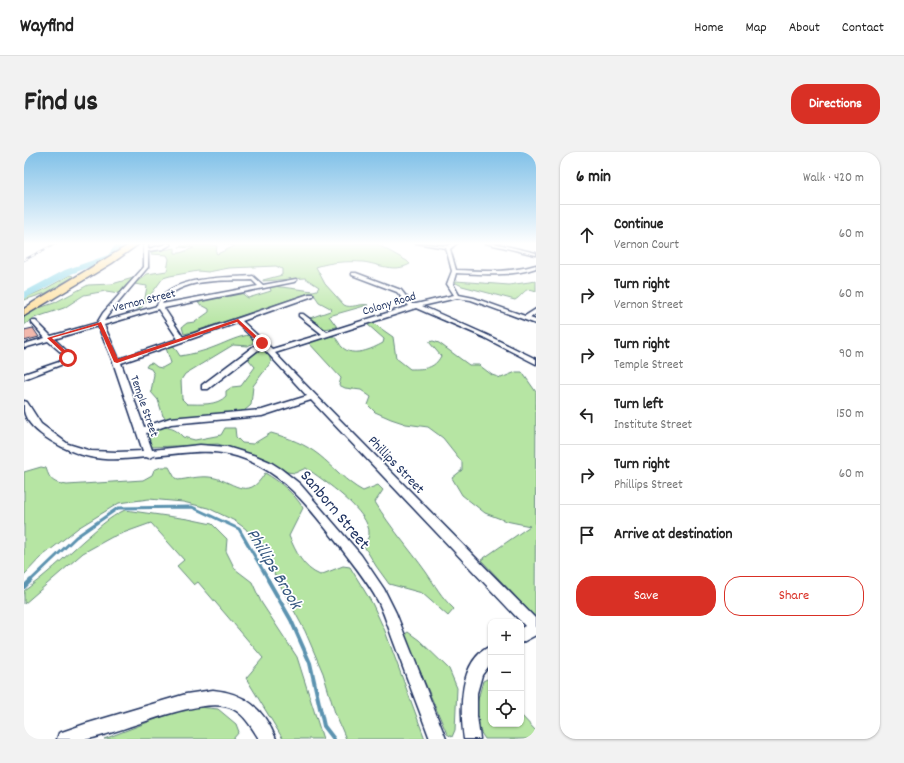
<!DOCTYPE html>
<meta charset="utf-8">
<style>
:root{--surface:#fff;--page:#f2f2f2;--text:#222;--muted:#767676;--line:#e0e0e0;--accent:#d93025}
body{margin:0;font-family:Dekko,sans-serif;background:var(--page);color:var(--text)}
.controls{position:absolute;right:12px;bottom:12px;display:grid;overflow:hidden;border-radius:8px;box-shadow:0 1px 3px #0004}
.controls button{width:36px;height:36px;display:grid;place-items:center;padding:0;border:0;border-bottom:1px solid var(--line);background:var(--surface);color:var(--text);font:20px sans-serif}
.stop{position:absolute;width:12px;height:12px;margin:-9px;border:3px solid #d93025;border-radius:50%;background:#fff}
.stop.end{background:#d93025;border-color:#fff;box-shadow:0 1px 4px #0008}
.list{margin:0;padding:0;list-style:none}
h2{display:flex;justify-content:space-between;align-items:center;height:52px;margin:0;padding:0 16px;font-size:17px}
h2 small{font-size:13px;font-weight:400;color:var(--muted)}
.list li{display:grid;grid-template-columns:26px 1fr auto;gap:12px;align-items:center;box-sizing:border-box;height:60px;padding:0 16px;border-top:1px solid var(--line)}
.list b{display:block;font-size:15px;white-space:nowrap}
.list p{margin:0;font-size:13px;white-space:nowrap;color:var(--muted)}
.list em{font-size:13px;font-style:normal;color:var(--muted)}
.actions{display:flex;gap:8px;padding:12px 16px}
.actions a{flex:1;padding:9px 0;border:1px solid var(--accent);border-radius:16px;text-align:center;font-size:14px;color:var(--accent)}
.actions .main{background:var(--accent);color:#fff}
.icon{flex:none;width:22px;height:22px;fill:none;stroke:currentColor;stroke-width:2;stroke-linecap:round;stroke-linejoin:round}
.map{position:relative;flex:none;width:512px;height:587px;overflow:hidden;border-radius:16px}
header{display:flex;align-items:center;gap:24px;box-sizing:border-box;height:56px;padding:0 20px;background:var(--surface);border-bottom:1px solid var(--line)}
header strong{font-size:19px}
nav{display:flex;gap:22px;margin-inline-start:auto;font-size:14px}
.intro{display:flex;align-items:center;justify-content:space-between;box-sizing:border-box;height:96px;padding:0 24px}
h1{margin:0;font-size:28px}
.button{padding:10px 18px;border-radius:16px;background:var(--accent);color:#fff;font-size:14px;font-weight:700}
main{display:flex;gap:24px;padding:0 24px}
aside{flex:1;background:var(--surface);border-radius:16px;box-shadow:0 1px 3px #0004}
.map>svg:first-child{display:block}
.green{fill:#b6e5a3;stroke:#688a80}
.lines{fill:none;stroke-linecap:round;stroke-linejoin:round}
.stream-far1{stroke:#5c93b0;stroke-width:3}
.stream{stroke:#5c93b0;stroke-width:4}
.river{fill:#88d5e7;fill-rule:evenodd}
.building{fill:#f2b8ac;stroke:#1b2f5e}
.minor-casing{stroke:#1b2f5e;stroke-width:3}
.trunk-casing{stroke:#1b2f5e;stroke-width:3}
.minor{fill:#fff;fill-rule:evenodd}
.trunk{fill:#fedd96;fill-rule:evenodd}
.rail-casing{stroke:#1b2f5e;stroke-width:2.5}
.rail{stroke:#fff;stroke-width:1.5;stroke-dasharray:4;stroke-linecap:butt}
.route{fill:#d93025}
.labels{text-anchor:middle;stroke-width:3.5;stroke-linejoin:round;paint-order:stroke}
.far-street-label{font-size:12px;fill:#1b2f5e;stroke:#fff}
.street-label{font-size:14px;fill:#1b2f5e;stroke:#fff}
.near-street-label{font-size:17px;fill:#1b2f5e;stroke:#fff}
.near-water-label{font-size:18px;font-style:italic;fill:#365880;stroke:#fff}
</style>
<header>
<strong>Wayfind</strong>
<nav><a>Home</a><a>Map</a><a>About</a><a>Contact</a></nav>
</header>
<div class="intro"><h1>Find us</h1><a class="button">Directions</a></div>
<main>
<div class="map">
<svg width="512" height="587" viewBox="0 0 512 587">
<rect width="100%" height="100%" fill="#fff"/>
<filter id="ink" filterUnits="userSpaceOnUse"><feTurbulence type="fractalNoise" baseFrequency=".025" numOctaves="2"/><feDisplacementMap in="SourceGraphic" scale="8" xChannelSelector="R" yChannelSelector="G"/><feConvolveMatrix kernelMatrix="1 2 1 2 8 2 1 2 1" color-interpolation-filters="sRGB"/></filter>
<g filter="url(#ink)">
<g class="green">
<path d="M200,91H351L383,109L386,112C370,121 355,112 339,110C324,109 306,110 292,115L301,132L320,153C327,157 336,151 344,153L305,164L313,175L300,177L286,166L306,159L308,157L295,150L289,141H285L169,180L160,182L158,175L163,171L171,170L185,160V157L174,151L178,148L216,140L224,146L247,139L246,135L249,134L289,139L293,138L295,135L281,126L239,129V128L258,123V117L252,114L205,116L184,120L174,119L146,124L139,126L117,156L113,157L121,146L123,134L110,132L123,122L143,119L145,107L143,103L127,102V100L151,96V101H156L170,96L155,95L157,94L189,93L193,94L192,101L193,102L211,94Z"/>
<path d="M46,123L49,124L47,126L22,141L0,148V146L21,137Z"/>
<path d="M109,126L95,141L82,139L60,143L40,156L10,166L0,173V164L6,159L30,151L64,133L88,132Z"/>
<path d="M432,129L485,133L512,129V139C500,134 501,142 491,148L438,134L430,130Z"/>
<path d="M345,171H349L369,185L372,206L386,217C401,217 410,217 417,204L405,190L409,189L415,191L445,213H455L468,223L477,226L492,220H498L512,240L511,465L457,408L506,374L482,369L461,361L438,343L428,326L438,318V310L419,286L404,275L382,272L367,267L351,260L344,253L347,245L337,238L321,236L315,233L317,226L284,190C290,188 302,182 308,184C313,185 315,192 318,195C329,206 348,197 359,191L360,187L343,172Z"/>
<path d="M226,183L230,188L229,191L224,194L209,193L161,222L157,228L158,247L163,252C176,252 193,254 202,244V239L208,235L217,234L231,215L225,208C226,201 232,199 239,197L245,203L247,210L229,234L227,253L220,259L143,267L139,264L134,248L127,240L130,222L127,217L122,215L124,212L128,211L133,215L138,216L147,211L142,196L149,193L156,204C169,202 181,199 193,194C203,190 215,184 226,183Z"/>
<path d="M133,275C145,275 151,276 159,285L171,288L197,283L201,276H211L212,285L218,291L229,292L247,281C265,286 281,292 295,303C310,315 322,330 339,339L354,333L359,338L351,350C366,375 385,396 402,420C411,433 417,445 430,457L424,464L398,441L365,432L352,414L340,394C341,390 345,386 345,382C347,360 298,327 282,316L271,321L263,320L232,304L194,292L128,295L124,290L122,280Z"/>
<path d="M17,315L22,316C26,329 30,331 43,333L119,328L128,323L130,318L137,315H145L151,326L154,328C164,327 174,324 185,325C209,327 223,352 241,321C255,329 271,342 279,356L265,384C272,400 279,416 296,423L319,414L326,415L348,451L361,479L401,587H322L311,561L299,521L281,479L242,407L222,377L211,369L184,356L159,350L125,347L95,351L54,376L16,406L0,423V320Z"/>
<path d="M101,358L164,367L188,372L203,387L202,399L211,417L228,430L237,450L273,505L299,587H259L222,526L239,506L174,430L170,433L153,414L160,408L127,371L88,385L59,401L0,452V439C21,424 40,406 59,389C72,378 85,365 101,358Z"/>
<path d="M384,480L395,488L425,517L433,536L431,578L428,585L423,582L396,519L382,491L381,482Z"/>
<path d="M463,527L467,530V572H497V563L512,579V587H461C446,566 453,552 459,529Z"/>
<path d="M166,554L194,557L212,572L215,580L209,587H80Z"/>
</g>
<g class="lines">
<path class="stream-far1" d="M6,429L52,385L94,356L168,355L215,377L245,429"/>
<g class="stream">
<path d="M244,428L267,468L286,511L300,574L310,587"/>
<path d="M0,435L7,428"/>
</g>
<path class="river" d="M93,91H100L90,106L47,122L0,147V140L41,118L84,103Z"/>
</g>
<path class="building" d="M9,176L15,185L0,189V178Z"/>
<g class="lines">
<defs>
<g id="minor">
<path d="M120,91H124V97L142,92V91H146V93L139,97L124,99V115L84,163L80,169L133,154C141,123 203,126 229,124L239,133L272,127L273,128L270,130L140,156L159,185L285,142H289V144L218,169L248,197L298,182L275,164V162H279L303,180L385,154L373,140L328,123V121H332L377,138L388,152H392L430,143L423,132L428,119L422,96L392,91L424,94L428,91H433L426,97L432,118C461,119 484,121 512,113V116C486,125 459,122 432,121L429,132L435,143L450,146L501,164L512,157V162L506,166L512,168V172L447,148L433,146L398,154L463,183L512,207V212L459,185L392,156L251,201L268,219L512,467V483L497,491V476L501,474L287,248L238,264L147,272L122,281L128,298L176,293L203,295L232,304L246,310L257,317L276,332L337,403L360,437L372,461L422,587H406C395,557 383,527 372,496C366,481 362,466 355,451C343,428 326,408 310,387C281,350 253,313 204,302C180,297 153,302 129,304L125,306L122,305C104,307 84,309 66,305C46,301 4,281 0,259C0,256 0,252 0,249L3,250L17,272L44,292L67,299L93,300L119,299L89,210L74,174L30,187L46,202V207L39,212L0,227V222L35,210L41,205V204L24,189L0,196V192L21,186L8,171V169H12L27,184L73,171L79,161L120,115ZM228,128L234,134L138,152C154,125 200,129 228,128ZM134,157L154,187L95,207L80,173ZM213,171L234,191L178,233V237H184L238,195L283,244L238,258L146,266L120,275L97,211Z"/>
<path d="M461,91H469L512,101V103Z"/>
<path d="M467,494V511L458,523L453,541V564L456,587H440C436,559 434,508 467,494Z"/>
<path d="M189,538C221,541 240,557 252,587H235C228,576 221,563 209,557C181,541 98,581 64,587C54,587 43,587 33,587L35,581L61,572L162,542Z"/>
</g>
<path id="trunk" d="M108,91H116L88,111L0,164V157L10,150Z"/>
</defs>
<use href="#minor" class="minor-casing"/>
<use href="#trunk" class="trunk-casing"/>
<use href="#minor" class="minor"/>
<use href="#trunk" class="trunk"/>
<defs>
<path id="rail" d="M0,108L33,91"/>
</defs>
<use href="#rail" class="rail-casing"/>
<use href="#rail" class="rail"/>
</g>
</g>
<linearGradient id="sky" x2="0" y2="1"><stop stop-color="#81c1e8"/><stop offset="0.53" stop-color="#fff"/><stop offset="1" stop-color="#fff" stop-opacity="0"/></linearGradient>
<rect width="512" height="173" fill="url(#sky)"/>
<path class="route" d="M214,167L239,190V192H236L213,170L93,211L90,210L74,173L28,186L45,202L46,207H42L41,203L23,186L77,170L94,207Z"/>
<g class="labels">
<g class="far-street-label">
<text transform="translate(120 148) rotate(-14)" y="4">Vernon Street</text>
<text transform="translate(365 151) rotate(-17)" y="4">Colony Road</text>
<text transform="translate(121 254) rotate(71)" y="4">Temple Street</text>
</g>
<g class="street-label">
<text transform="translate(373 312) rotate(46)" y="5">Phillips Street</text>
</g>
<g class="near-street-label">
<text transform="translate(312 357) rotate(50)" y="6">Sanborn Street</text>
</g>
<g class="near-water-label">
<text transform="translate(251 416) rotate(59)" y="6">Phillips Brook</text>
</g>
</g>
</svg>
<div class="controls">
<button>+</button>
<button>−</button>
<button><svg class="icon" aria-label="locate" viewBox="0 0 24 24"><circle cx="12" cy="12" r="6"/><path d="M12 2v4M12 18v4M2 12h4M18 12h4"/></svg></button>
</div>
<div class="stop" style="left:44px;top:206px"></div>
<div class="stop end" style="left:238px;top:191px"></div>
</div>
<aside>
<h2>6 min<small>Walk · 420 m</small></h2>
<ul class="list">
<li><svg class="icon" aria-label="ahead" viewBox="0 0 24 24"><path d="M12 20V5M6 11l6-6 6 6"/></svg><div><b>Continue</b><p>Vernon Court</p></div><em>60 m</em></li>
<li><svg class="icon" aria-label="right" viewBox="0 0 24 24"><path d="M7 20v-9h11M14 6l5 5-5 5"/></svg><div><b>Turn right</b><p>Vernon Street</p></div><em>60 m</em></li>
<li><svg class="icon" aria-label="right" viewBox="0 0 24 24"><path d="M7 20v-9h11M14 6l5 5-5 5"/></svg><div><b>Turn right</b><p>Temple Street</p></div><em>90 m</em></li>
<li><svg class="icon" aria-label="left" viewBox="0 0 24 24"><path d="M17 20v-9H6M10 6l-5 5 5 5"/></svg><div><b>Turn left</b><p>Institute Street</p></div><em>150 m</em></li>
<li><svg class="icon" aria-label="right" viewBox="0 0 24 24"><path d="M7 20v-9h11M14 6l5 5-5 5"/></svg><div><b>Turn right</b><p>Phillips Street</p></div><em>60 m</em></li>
<li><svg class="icon" aria-label="arrive" viewBox="0 0 24 24"><path d="M6 21V4h12l-3 4 3 4H6"/></svg><div><b>Arrive at destination</b></div></li>
</ul>
<div class="actions"><a class="main">Save</a><a>Share</a></div>
</aside>
</main>
